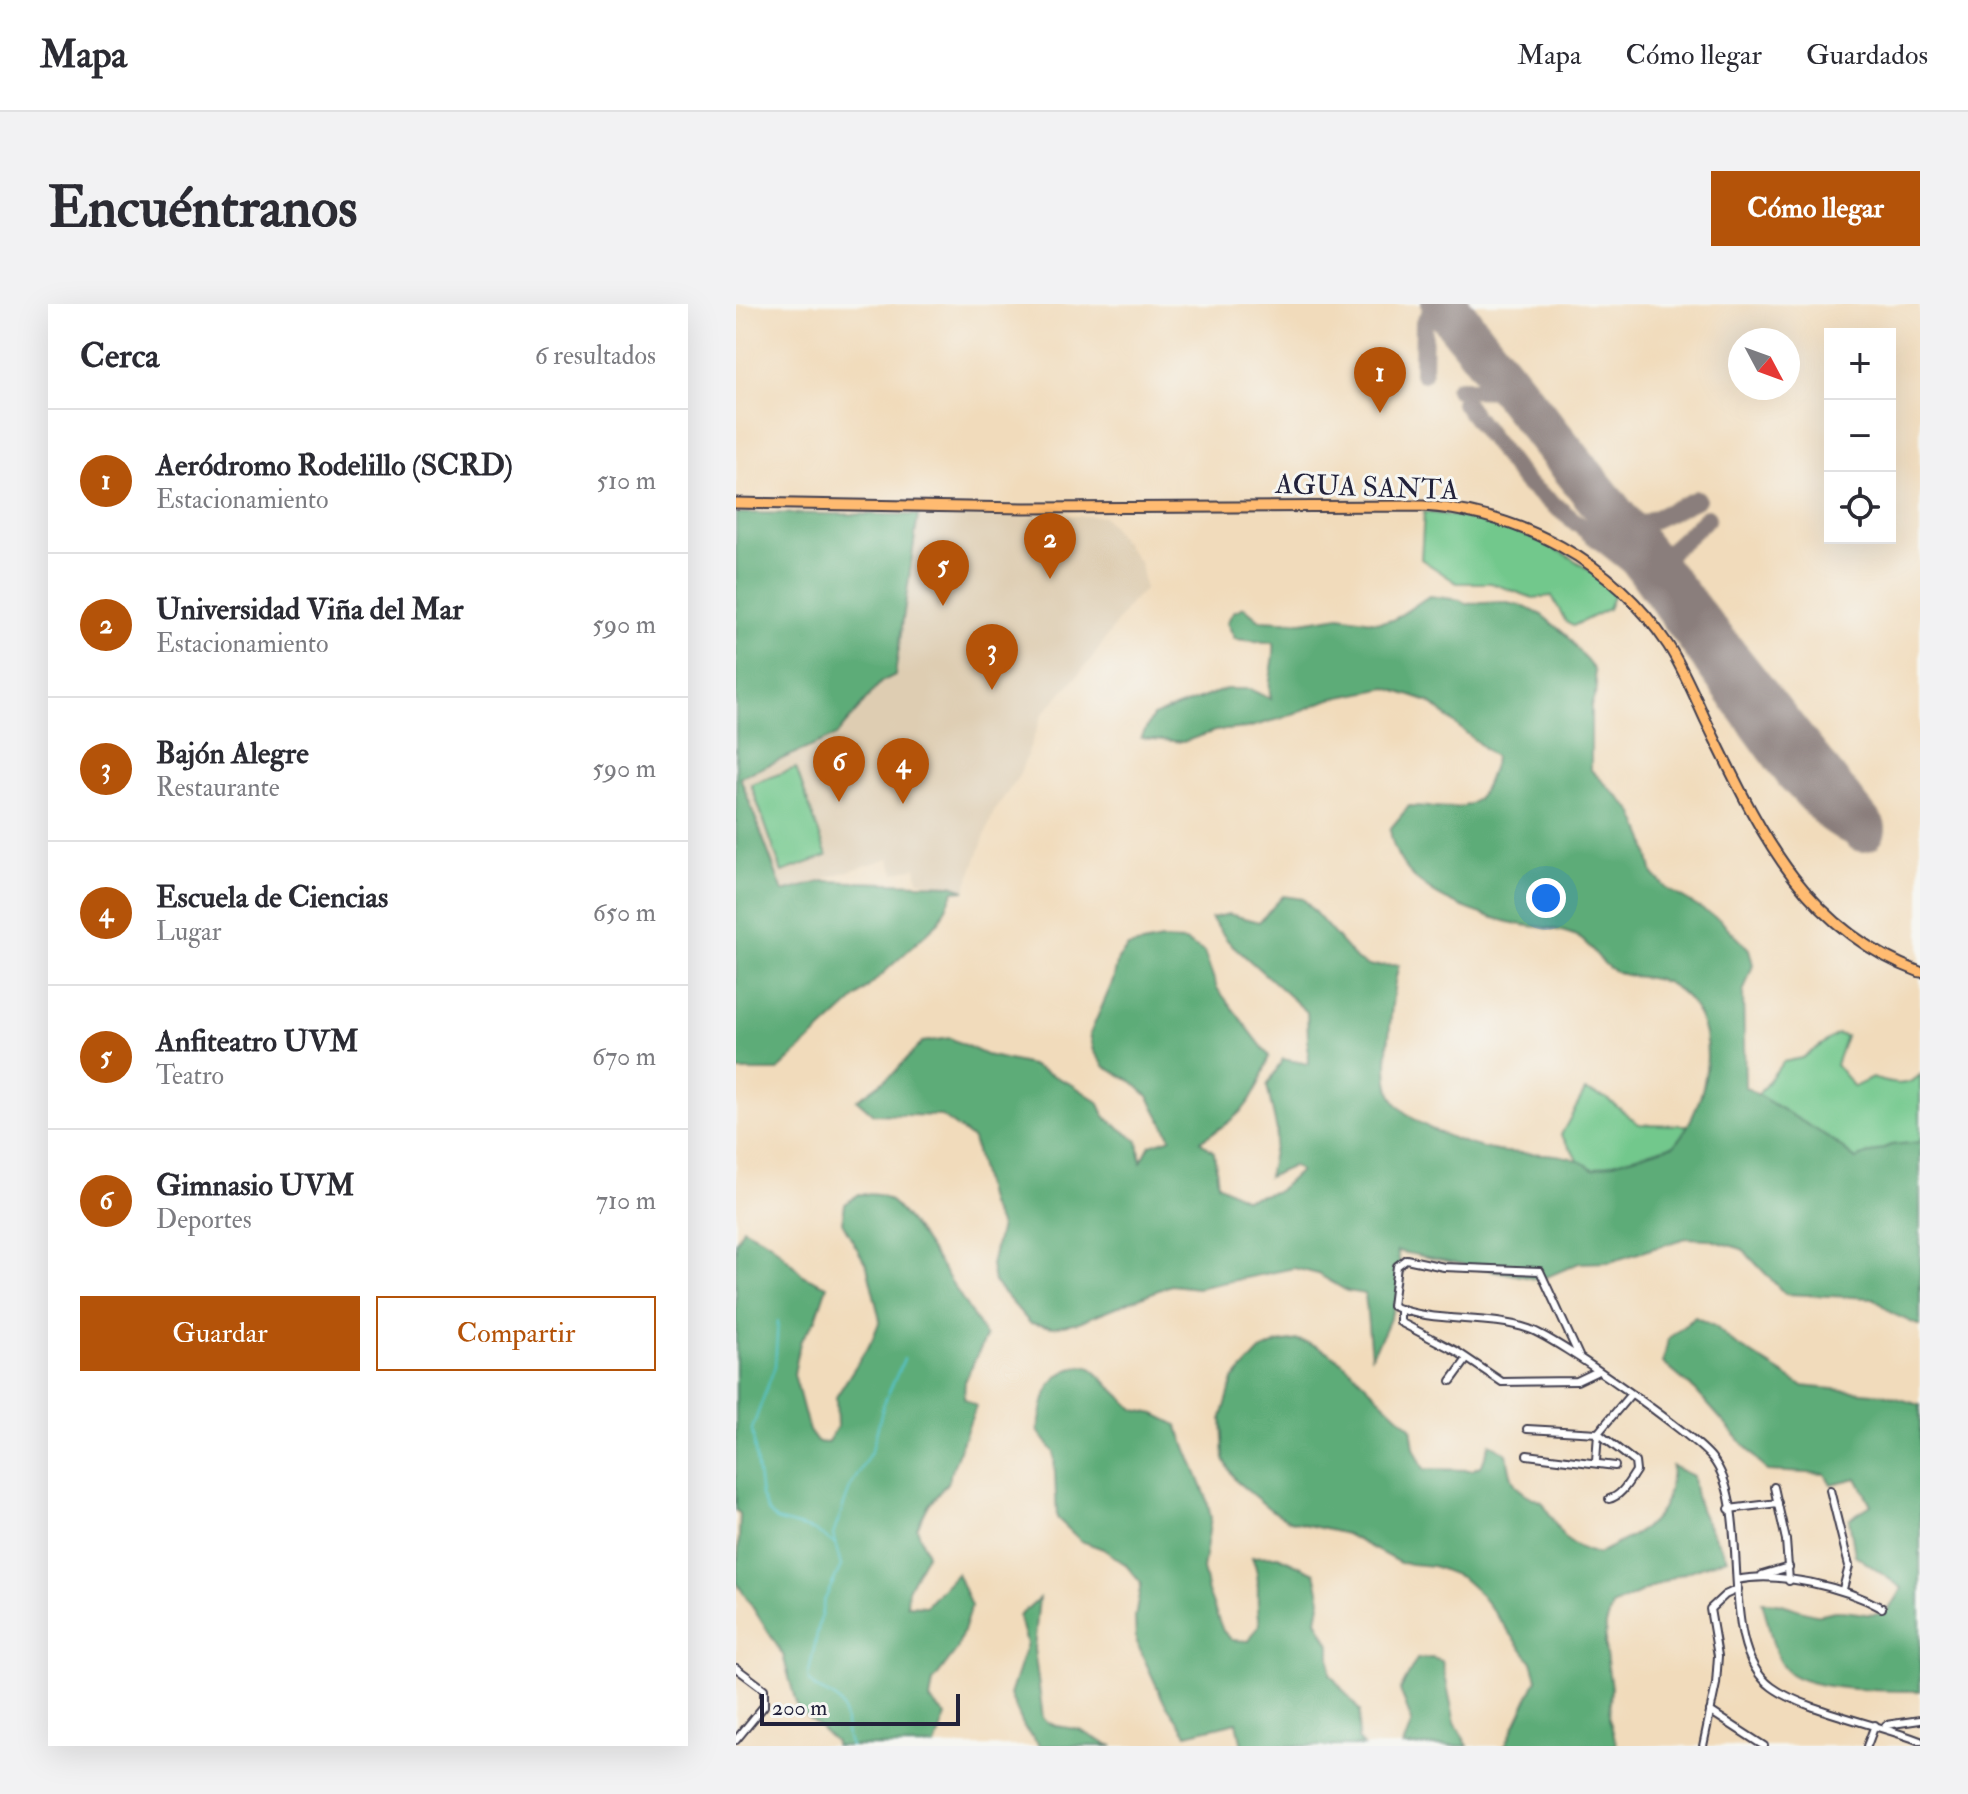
<!DOCTYPE html>
<html lang="es">
<meta charset="utf-8">
<style>
:root{--surface:#fff;--page:#f2f2f3;--text:#2b2b33;--muted:#7c7c81;--line:#e1e1e2;--accent:#b45309}
body{margin:0;font-family:"IM FELL Double Pica",serif;background:var(--page);color:var(--text)}
.controls{position:absolute;right:24px;top:24px;display:grid;overflow:hidden;border-radius:0px;box-shadow:0 8px 32px #0002}
.controls button{width:72px;height:72px;display:grid;place-items:center;padding:0;border:0;border-bottom:2px solid var(--line);background:var(--surface);color:var(--text);font:40px sans-serif}
.compass{position:absolute;left:992px;top:24px;width:72px;height:72px;border-radius:50%;background:var(--surface);box-shadow:0 8px 32px #0002;rotate:131deg}
.scale{position:absolute;left:24px;bottom:20px;width:200px;box-sizing:border-box;padding-left:8px;border:4px solid #22223b;border-top:0;font-size:22px;line-height:28px;white-space:nowrap;color:#22223b;-webkit-text-stroke:6px #f6f6f2;paint-order:stroke}
.you{position:absolute;left:810px;top:594px;width:28px;height:28px;margin:-20px;border:6px solid #fff;border-radius:50%;background:#1a73e8;box-shadow:0 0 0 12px #1a73e833}
.badge{display:grid;place-items:center;width:52px;height:52px;border-radius:50%;background:var(--accent);color:#fff;font-size:26px;font-weight:700}
.pin{position:absolute;translate:-50% -66px;filter:drop-shadow(0 2px 4px #0008)}
.pin::after{content:'';position:absolute;top:42px;width:28px;height:24px;background:inherit;clip-path:polygon(0 0,100% 0,50% 100%)}
.list{margin:0;padding:0;list-style:none}
h2{display:flex;justify-content:space-between;align-items:center;height:104px;margin:0;padding:0 32px;font-size:34px}
h2 small{font-size:26px;font-weight:400;color:var(--muted)}
.list li{display:grid;grid-template-columns:52px 1fr auto;gap:24px;align-items:center;box-sizing:border-box;height:144px;padding:0 32px;border-top:2px solid var(--line)}
.list b{display:block;font-size:30px;white-space:nowrap}
.list p{margin:0;font-size:26px;white-space:nowrap;color:var(--muted)}
.list em{font-size:26px;font-style:normal;color:var(--muted)}
.actions{display:flex;gap:16px;padding:24px 32px}
.actions a{flex:1;padding:18px 0;border:2px solid var(--accent);border-radius:0px;text-align:center;font-size:28px;color:var(--accent)}
.actions .main{background:var(--accent);color:#fff}
.icon{flex:none;width:44px;height:44px;fill:none;stroke:currentColor;stroke-width:2;stroke-linecap:round;stroke-linejoin:round}
.map{position:relative;flex:none;width:1184px;height:1442px;overflow:hidden;border-radius:0px}
header{display:flex;align-items:center;gap:48px;box-sizing:border-box;height:112px;padding:0 40px;background:var(--surface);border-bottom:2px solid var(--line)}
header strong{font-size:38px}
nav{display:flex;gap:44px;margin-inline-start:auto;font-size:28px}
.intro{display:flex;align-items:center;justify-content:space-between;box-sizing:border-box;height:192px;padding:0 48px}
h1{margin:0;font-size:56px}
.button{padding:20px 36px;border-radius:0px;background:var(--accent);color:#fff;font-size:28px;font-weight:700}
main{display:flex;gap:48px;padding:0 48px}
aside{flex:1;background:var(--surface);border-radius:0px;box-shadow:0 8px 32px #0002}
.map>svg:first-child{display:block}
.built{fill:#decdb2}
.green{fill:#72c88c;stroke:#4a7564;stroke-width:2}
.forest{fill:#5dac78;stroke:#40675a;stroke-width:2}
.lines{fill:none;stroke-linecap:round;stroke-linejoin:round}
.stream{stroke:#56c4cb;stroke-width:2}
.taxiway{stroke:#8a7e7b;stroke-width:18}
.runway{stroke:#8a7e7b;stroke-width:46}
.street-casing{stroke:#413e4e;stroke-width:10}
.primary-casing{stroke:#413e4e;stroke-width:13}
.street{stroke:#fff;stroke-width:6}
.primary{stroke:#ffbb71;stroke-width:9}
.labels{text-anchor:middle;stroke-width:6;stroke-linejoin:round;paint-order:stroke}
.street-label{font-size:28px;fill:#22223b;stroke:#f6f6f2}
</style>
<header>
<strong>Mapa</strong>
<nav><a>Mapa</a><a>Cómo llegar</a><a>Guardados</a></nav>
</header>
<div class="intro"><h1>Encuéntranos</h1><a class="button">Cómo llegar</a></div>
<main>
<aside>
<h2>Cerca<small>6 resultados</small></h2>
<ul class="list">
<li><span class="badge">1</span><div><b>Aeródromo Rodelillo (SCRD)</b><p>Estacionamiento</p></div><em>510 m</em></li>
<li><span class="badge">2</span><div><b>Universidad Viña del Mar</b><p>Estacionamiento</p></div><em>590 m</em></li>
<li><span class="badge">3</span><div><b>Bajón Alegre</b><p>Restaurante</p></div><em>590 m</em></li>
<li><span class="badge">4</span><div><b>Escuela de Ciencias</b><p>Lugar</p></div><em>650 m</em></li>
<li><span class="badge">5</span><div><b>Anfiteatro UVM</b><p>Teatro</p></div><em>670 m</em></li>
<li><span class="badge">6</span><div><b>Gimnasio UVM</b><p>Deportes</p></div><em>710 m</em></li>
</ul>
<div class="actions"><a class="main">Guardar</a><a>Compartir</a></div>
</aside>
<div class="map">
<svg width="1184" height="1442" viewBox="0 0 1184 1442">
<rect width="100%" height="100%" fill="#f6f6f2"/>
<filter id="ink" filterUnits="userSpaceOnUse"><feTurbulence type="fractalNoise" baseFrequency=".0125" numOctaves="2"/><feDisplacementMap in="SourceGraphic" scale="16" xChannelSelector="R" yChannelSelector="G"/><feConvolveMatrix kernelMatrix="1 2 1 2 8 2 1 2 1" color-interpolation-filters="sRGB"/></filter>
<filter id="wash" filterUnits="userSpaceOnUse"><feTurbulence type="fractalNoise" baseFrequency=".006" numOctaves="4" result="noise"/><feDisplacementMap in="SourceGraphic" scale="32" xChannelSelector="R" yChannelSelector="G"/><feGaussianBlur stdDeviation="1.8" result="paint"/><feColorMatrix in="noise" values="0 0 0 0 0 0 0 0 0 0 0 0 0 0 0 0 0 1.4 0 .05"/><feComposite in="paint" operator="in"/></filter>
<g filter="url(#wash)">
<rect width="100%" height="100%" fill="#f1dbbb"/>
<path class="built" d="M182,211L367,212L404,259L409,286L395,298L355,356L306,411L283,472L258,507L229,586L182,576L180,563L159,569L153,554L47,588L4,472L100,432L145,378L159,371Z"/>
<g class="green">
<path d="M688,208C759,215 826,237 879,288L872,305L837,322L830,318L816,292L797,294L755,279H721L685,255Z"/>
<path d="M60,464L91,552L46,568L15,480Z"/>
<path d="M1101,730L1110,732L1100,761L1118,783L1136,774C1153,779 1170,785 1184,771V903L847,873L840,852L825,831L849,787L870,794L903,820L991,822L1018,796L1047,758L1066,754Z"/>
</g>
<g class="forest">
<path d="M0,209L182,211L159,371L145,378L100,432L4,473L47,588L88,577L215,581L229,586L218,587L203,618L41,767H0Z"/>
<path d="M693,292L724,296L730,300L766,298L787,302L806,311L830,331L858,366L861,385L855,402V466L897,507L909,536L917,570L930,584L984,616L1013,645L1017,661L1007,689L1009,783L1092,833L1120,855L1155,841L1184,838V1022L1157,1010L1137,994L1049,990L1006,945L972,935L950,934L874,958L843,959L804,976L661,947C672,982 653,1022 635,1052L629,990L611,987L582,970L558,964L461,984L435,981L343,1018L317,1023L294,1019L258,978L255,961L264,922L253,901L237,835L205,812L137,810L121,796L158,769L186,738L214,734L250,751L295,761L337,781L362,798L369,813L402,837L405,858L414,841L435,834L413,793L397,778L369,763L358,747L354,730L377,677L382,655L392,643L425,636L449,637L468,648L481,684L533,752C516,803 508,809 464,837L478,848L482,880L509,895L542,887L564,867L557,862L532,873L541,827L531,782L547,755L573,760L571,708L492,637L475,614L493,610L523,618L547,592L567,595L621,656L632,662L663,661C657,681 656,701 654,722C652,745 648,768 655,790C666,820 733,842 761,847C794,852 829,844 857,865L938,841C974,800 991,712 933,680C916,670 892,676 875,665C862,657 856,640 840,632C819,622 791,624 769,617C721,604 660,581 654,525L673,502C725,503 744,516 759,453L693,398L651,384L594,395L547,414L511,424L479,427L447,438L405,434L417,412L490,385H513L535,395C530,376 540,359 538,339L499,335L491,319L497,308L508,303L524,316L566,318L604,312L642,318L657,316Z"/>
<path d="M123,890C131,891 141,889 148,893C173,905 232,1005 250,1033L229,1076L228,1094L240,1102L211,1179L192,1202L181,1224L191,1250L172,1285L171,1301L190,1302L221,1269L235,1302L221,1346L197,1378L194,1396L210,1412L199,1442H99V1438L61,1403L47,1351L1,1279L4,1210L0,1206V938L7,924L35,939L68,972L91,982L80,1015L64,1038L58,1070L73,1127L81,1138L91,1139L101,1123L100,1093L136,1036L144,1016L131,962L106,918L109,900Z"/>
<path d="M959,1013L980,1023L995,1037L1066,1082L1147,1090L1184,1101V1387C1156,1387 1063,1388 1047,1363C1036,1347 1033,1318 1026,1298C1048,1297 1060,1307 1080,1310C1087,1311 1092,1308 1099,1307C1130,1305 1147,1326 1166,1284L1119,1251L1113,1215L1135,1201L1121,1174L1095,1180L1089,1170L1031,1167L960,1087L927,1059L932,1035Z"/>
<path d="M562,1036C609,1045 638,1095 675,1123L678,1144L688,1165L736,1166L746,1161L754,1139L771,1150C776,1180 777,1186 806,1198C826,1228 822,1239 861,1250C907,1226 934,1219 936,1162L957,1172C960,1211 974,1222 991,1254L940,1272L876,1302L870,1321L869,1343L875,1384L873,1414L881,1442H769L801,1375L796,1358L745,1291L725,1273L697,1262L664,1259L610,1230L554,1217L535,1206L499,1176L488,1155L486,1113L497,1076L524,1047L542,1039Z"/>
<path d="M353,1062L399,1106L419,1110L441,1121L470,1192L475,1214L467,1265L472,1288L487,1327L496,1336L513,1337L524,1319C518,1294 527,1276 516,1253L542,1252L579,1269L585,1295L581,1316L594,1341V1370L624,1407L622,1436L628,1442H506L501,1418L451,1430L427,1396L400,1337L399,1314L405,1279L389,1260L367,1245L345,1237L321,1214L318,1148L302,1127C309,1091 311,1064 353,1062Z"/>
<path d="M303,1294L298,1345L307,1414C320,1426 328,1421 343,1426C356,1431 363,1439 378,1442H304L288,1423L274,1391L291,1339L283,1312Z"/>
<path d="M696,1354L706,1357L719,1419L732,1442H667L676,1418L664,1386L681,1355Z"/>
</g>
<g class="lines">
<g class="stream">
<path d="M42,1017L39,1062L16,1125L25,1192L32,1208L40,1216L77,1226L99,1240"/>
<path d="M114,1442C107,1429 111,1415 106,1403C99,1387 78,1391 72,1373L88,1297L105,1262L97,1231L114,1184L136,1146L148,1099L168,1055"/>
</g>
<g class="taxiway">
<path d="M687,69L688,18L701,0"/>
<path d="M722,85L776,86"/>
<path d="M728,99L789,178L894,261L1050,476L1090,518L1109,530L1127,525"/>
<path d="M889,229L961,195"/>
<path d="M916,264L971,214"/>
</g>
<path class="runway" d="M708,0L1127,525"/>
</g>
</g>
<g filter="url(#ink)">
<g class="lines">
<defs>
<g id="street">
<path d="M664,1005V1018L720,1047L766,1078L841,1077L860,1068"/>
<path d="M844,1054L804,967L708,963L670,955L661,962L656,1002C698,1020 750,1010 793,1025C822,1035 958,1131 976,1154C1019,1208 978,1341 1036,1383C1067,1406 1144,1421 1184,1437"/>
<path d="M715,1077L731,1055"/>
<path d="M791,1125L862,1129L899,1158L900,1167C893,1177 886,1192 873,1195"/>
<path d="M791,1151L879,1162"/>
<path d="M860,1157L862,1129L894,1091"/>
<path d="M1038,1183L1050,1236L1053,1277"/>
<path d="M1094,1186L1113,1262L1107,1285"/>
<path d="M993,1205L1042,1199"/>
<path d="M1026,1271L1053,1263"/>
<path d="M1001,1276C1043,1267 1108,1283 1146,1304"/>
<path d="M0,1364L28,1385V1402L0,1436"/>
<path d="M974,1407L1028,1442"/>
<path d="M1150,1421L1184,1416"/>
<path d="M967,1442L980,1380L982,1352L974,1305L989,1291L1002,1285"/>
<path d="M1131,1442L1139,1421"/>
</g>
<path id="primary" d="M0,199L289,204L687,202C785,209 876,257 932,341C947,364 958,391 970,417C1022,523 1065,624 1184,668"/>
</defs>
<use href="#street" class="street-casing"/>
<use href="#primary" class="primary-casing"/>
<use href="#street" class="street"/>
<use href="#primary" class="primary"/>
</g>
</g>
<g class="labels">
<g class="street-label">
<text transform="translate(631 182) rotate(2)" y="10">AGUA SANTA</text>
</g>
</g>
</svg>
<div class="controls">
<button>+</button>
<button>−</button>
<button><svg class="icon" aria-label="locate" viewBox="0 0 24 24"><circle cx="12" cy="12" r="6"/><path d="M12 2v4M12 18v4M2 12h4M18 12h4"/></svg></button>
</div>
<svg class="compass" viewBox="-18 -18 36 36"><path d="M0-13l5 13h-10z" fill="#e53935"/><path d="M0 13l5-13h-10z" fill="#7c7c81"/></svg>
<div class="scale">200 m</div>
<div class="you"></div>
<div class="pin badge" style="left:644px;top:109px">1</div>
<div class="pin badge" style="left:314px;top:275px">2</div>
<div class="pin badge" style="left:256px;top:386px">3</div>
<div class="pin badge" style="left:167px;top:500px">4</div>
<div class="pin badge" style="left:207px;top:302px">5</div>
<div class="pin badge" style="left:103px;top:498px">6</div>
</div>
</main>
